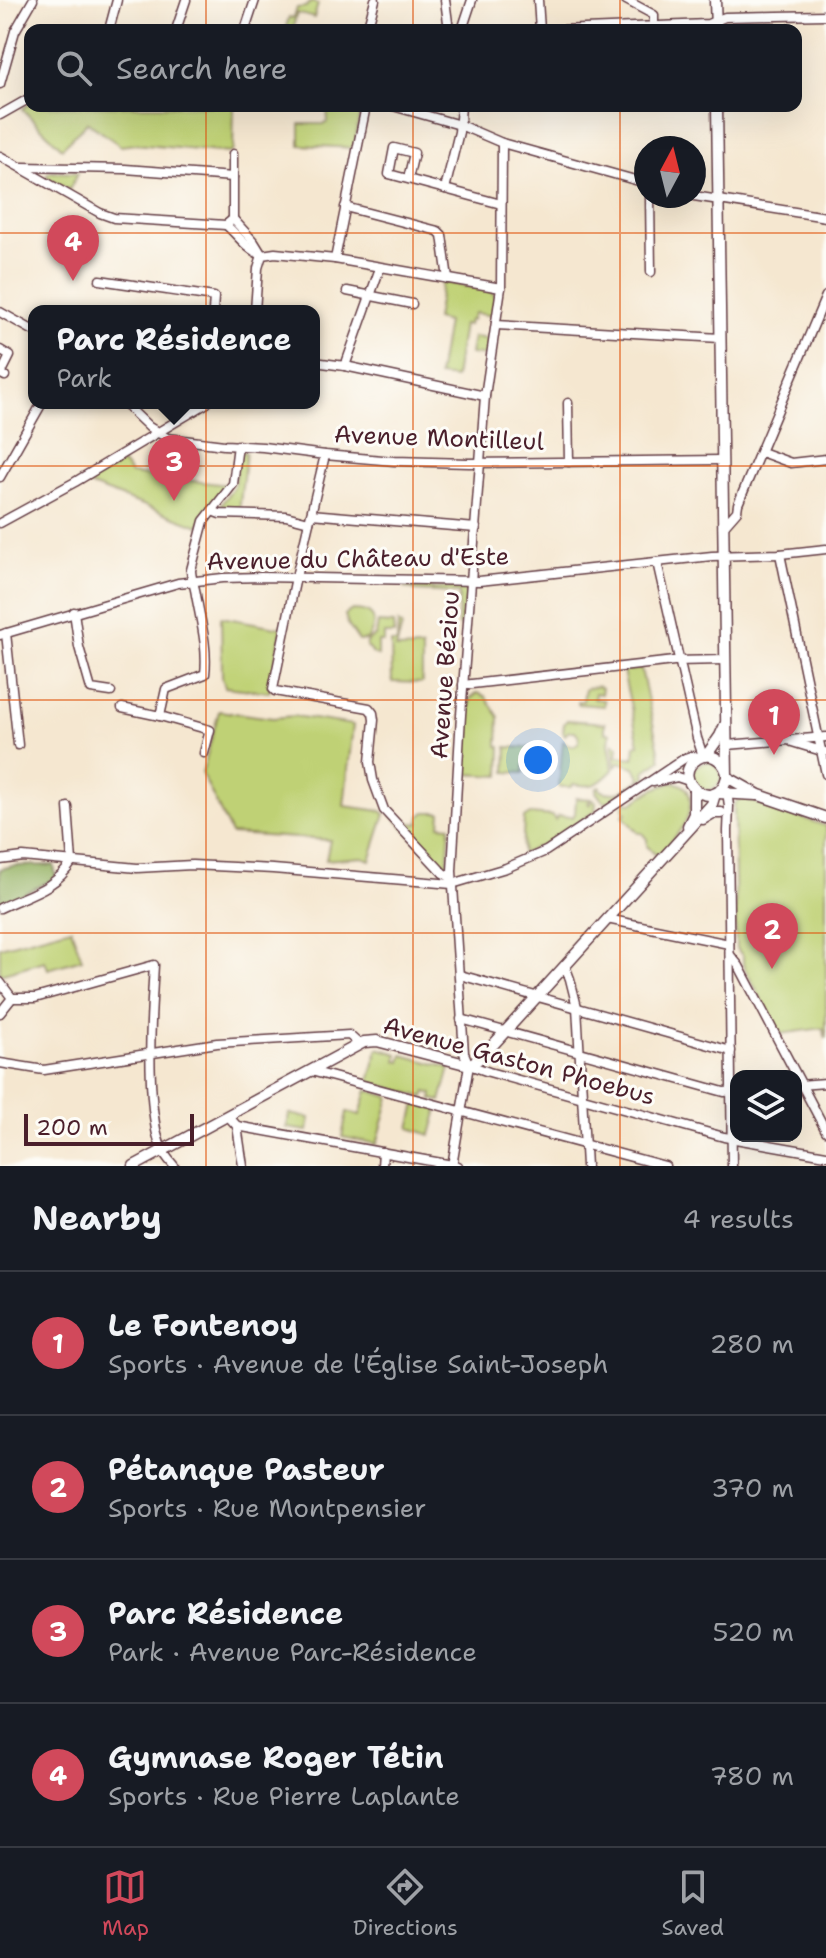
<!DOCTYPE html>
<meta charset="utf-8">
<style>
:root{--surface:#171b24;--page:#242831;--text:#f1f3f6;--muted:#9ea1a6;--line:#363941;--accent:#d1495b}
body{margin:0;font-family:"Shantell Sans",sans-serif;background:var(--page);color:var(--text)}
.controls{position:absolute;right:24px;bottom:24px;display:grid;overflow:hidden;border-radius:16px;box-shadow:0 8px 32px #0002}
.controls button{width:72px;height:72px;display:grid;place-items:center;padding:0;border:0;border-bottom:2px solid var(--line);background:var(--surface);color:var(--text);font:40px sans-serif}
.compass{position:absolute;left:634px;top:136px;width:72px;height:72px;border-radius:50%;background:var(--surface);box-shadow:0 8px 32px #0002;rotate:7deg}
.scale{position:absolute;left:24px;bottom:20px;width:170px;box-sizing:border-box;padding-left:8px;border:4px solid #4a1f2b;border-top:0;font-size:22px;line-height:28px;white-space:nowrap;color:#4a1f2b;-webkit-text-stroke:6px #fdfcf7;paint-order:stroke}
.you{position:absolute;left:538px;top:760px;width:28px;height:28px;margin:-20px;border:6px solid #fff;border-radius:50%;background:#1a73e8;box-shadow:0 0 0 12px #1a73e833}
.badge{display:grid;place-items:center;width:52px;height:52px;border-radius:50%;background:var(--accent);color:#fff;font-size:26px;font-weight:700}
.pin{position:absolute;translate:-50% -66px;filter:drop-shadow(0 2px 4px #0008)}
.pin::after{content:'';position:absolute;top:42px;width:28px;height:24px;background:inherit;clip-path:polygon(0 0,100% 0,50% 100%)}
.popup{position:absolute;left:28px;top:305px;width:292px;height:104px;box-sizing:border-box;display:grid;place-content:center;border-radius:16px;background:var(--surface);filter:drop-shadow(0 2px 6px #0005);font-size:26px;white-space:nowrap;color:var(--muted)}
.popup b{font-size:30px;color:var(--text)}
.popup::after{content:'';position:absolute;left:50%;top:100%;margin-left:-16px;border:16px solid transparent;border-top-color:var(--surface)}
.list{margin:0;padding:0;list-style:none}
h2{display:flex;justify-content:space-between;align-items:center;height:104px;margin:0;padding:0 32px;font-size:34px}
h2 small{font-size:26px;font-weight:400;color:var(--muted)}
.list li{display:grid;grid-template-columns:52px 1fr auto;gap:24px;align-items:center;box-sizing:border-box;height:144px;padding:0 32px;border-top:2px solid var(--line)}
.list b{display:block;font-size:30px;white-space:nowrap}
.list p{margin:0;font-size:26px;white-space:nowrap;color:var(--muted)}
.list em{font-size:26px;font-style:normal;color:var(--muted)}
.icon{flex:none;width:44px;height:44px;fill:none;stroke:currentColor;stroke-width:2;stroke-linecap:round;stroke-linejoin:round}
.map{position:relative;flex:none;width:826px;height:1166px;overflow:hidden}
.search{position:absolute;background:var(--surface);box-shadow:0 8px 32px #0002;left:24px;right:24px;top:24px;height:88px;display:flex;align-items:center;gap:20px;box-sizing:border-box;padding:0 28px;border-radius:16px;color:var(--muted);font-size:30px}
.sheet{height:680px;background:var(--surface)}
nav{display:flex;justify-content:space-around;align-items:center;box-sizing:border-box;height:112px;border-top:2px solid var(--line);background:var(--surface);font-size:22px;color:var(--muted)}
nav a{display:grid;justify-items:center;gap:4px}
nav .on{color:var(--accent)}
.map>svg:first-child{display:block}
.green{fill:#bfd174;stroke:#847850;stroke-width:2}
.forest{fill:#97b366;stroke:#706948;stroke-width:2}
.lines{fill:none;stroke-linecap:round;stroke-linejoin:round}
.minor-casing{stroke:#643d44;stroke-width:11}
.major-casing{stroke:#643d44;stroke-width:13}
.minor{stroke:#fff;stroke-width:8}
.major{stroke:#fff;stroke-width:10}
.grid{fill:none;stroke:#e0560e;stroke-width:2;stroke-opacity:0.55}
.labels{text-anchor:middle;stroke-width:6;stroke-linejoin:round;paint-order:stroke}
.street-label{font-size:24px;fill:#4a1f2b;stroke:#fdfcf7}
</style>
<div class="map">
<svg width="826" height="1166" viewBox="0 0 826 1166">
<rect width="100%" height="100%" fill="#fdfcf7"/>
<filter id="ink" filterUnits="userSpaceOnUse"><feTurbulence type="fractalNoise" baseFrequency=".0125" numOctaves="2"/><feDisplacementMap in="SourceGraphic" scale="16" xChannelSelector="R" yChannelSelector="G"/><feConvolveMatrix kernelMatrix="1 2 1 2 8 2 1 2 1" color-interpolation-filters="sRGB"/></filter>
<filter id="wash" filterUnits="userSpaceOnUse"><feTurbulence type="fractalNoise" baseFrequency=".006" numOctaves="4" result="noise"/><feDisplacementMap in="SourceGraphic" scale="32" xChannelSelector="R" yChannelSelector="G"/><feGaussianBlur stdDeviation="1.8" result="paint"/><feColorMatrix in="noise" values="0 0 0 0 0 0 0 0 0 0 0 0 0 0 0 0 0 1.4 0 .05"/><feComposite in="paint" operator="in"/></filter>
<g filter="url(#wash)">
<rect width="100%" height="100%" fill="#f5e7d0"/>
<g class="green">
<path d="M311,2L318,4L314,18L297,13L293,27L301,30H285L289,17L293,18L297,8L306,7Z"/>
<path d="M30,103V106H234L233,150L229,153L135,144L121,146L87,122L62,148L22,109Z"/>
<path d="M327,106H361L354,148L300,145V124H324L328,122Z"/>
<path d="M51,172L78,173L69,190L47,178V174Z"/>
<path d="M442,282L491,291L495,296L493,316L474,313L472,320H469L468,325L463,324L455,378L438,376L447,322L436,319Z"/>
<path d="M473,337L489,339L487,356L470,354Z"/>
<path d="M241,451L246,453L239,512L217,510L234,487L239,452Z"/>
<path d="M122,463L131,474L228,485L202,517L199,526L86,484Z"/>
<path d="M404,586H429L432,589L460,587L466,594L463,626L458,625L459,593L414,591V589L404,588Z"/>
<path d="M352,610C375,610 379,620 367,640L359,641L348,625L345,615Z"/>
<path d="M221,617L282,628L269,692L225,687L222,677Z"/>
<path d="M378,623L393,624L394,634H384V642H378V656L373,654L366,646L368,641L376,635Z"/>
<path d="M398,623L402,626L396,649L422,648V683L392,682L391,643H397Z"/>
<path d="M641,669L661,760L645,771L646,777L608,802L603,801L596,792L597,788L600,787V790C618,798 626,789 641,779L635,767L619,762L617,766L615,767L613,743L618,746L617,756L634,758L635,745L639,744L623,671Z"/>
<path d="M598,686L602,688L601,694L595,693L594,699L604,700V706L578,704V701H583L585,689Z"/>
<path d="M478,693L485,696L499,717L498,746L501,747L500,776L465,774L470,699Z"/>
<path d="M219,711L273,718L294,716L353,725L344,806L381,811L385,814L370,860L362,857L326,860L330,840L231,834L202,774Z"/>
<path d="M567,720L605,723V732L610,733L609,743L613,770C598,785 594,788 573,784L572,787H560L559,785L563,741L568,745L574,746L579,742V736L575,731H569L565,735L563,732L564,724Z"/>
<path d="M507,747L535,748L524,766V773L506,772Z"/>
<circle cx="707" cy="776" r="14"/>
<path d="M674,782C684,785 689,788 690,799C692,823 673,838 659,855L658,853L656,855L647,846V839L642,833H638L624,817L623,815L627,813L623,808L627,802L632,803L654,789Z"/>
<path d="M576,798L591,799L588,803L590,805L593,800L596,802L595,811L550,841L522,854L524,818L530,814L552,816L555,820L558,816L572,817L575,814Z"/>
<path d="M740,799H745L826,826V1039L823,1028L780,1034L743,965V956L736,948L734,805L736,802Z"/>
<path d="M395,812L404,822L419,824L420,816L425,812H441L440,825L450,826L447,871H445L392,815Z"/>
<path d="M71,928L82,959L48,969L45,961L0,974V947Z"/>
<path d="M378,1048L398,1054L397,1061L401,1062L403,1055L450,1068L441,1101L432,1099L433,1094L426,1092L424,1097L369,1082Z"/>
<path d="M367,1090L390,1097L377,1144L342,1137L347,1112L360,1115Z"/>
<path d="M416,1104L438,1109L431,1135L410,1128Z"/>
<path d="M289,1114L310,1118L308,1131L287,1128Z"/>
</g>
<path class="forest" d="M54,865L56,878L54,879L0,905V869L13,866Z"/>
</g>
<g filter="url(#ink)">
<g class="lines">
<defs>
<g id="minor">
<path d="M445,0L449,30"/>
<path d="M538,0L540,30"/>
<path d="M626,0L654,15V26"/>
<path d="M109,30L117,0"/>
<path d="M176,30L186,0"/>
<path d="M245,30L255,0"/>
<path d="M367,30L375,0"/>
<path d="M462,30L472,0"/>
<path d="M560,30L708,24L725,17L826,15"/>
<path d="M0,84L15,31L33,0"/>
<path d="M393,106L460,125L502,143L646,183"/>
<path d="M0,115L30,98"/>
<path d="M0,156L100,213L114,218L226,225L233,219"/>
<path d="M22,167L125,169L233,177"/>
<path d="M408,179L414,153L394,148L389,174L501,204"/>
<path d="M445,189L459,132L461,106"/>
<path d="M650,196L651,272"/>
<path d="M694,196L826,217"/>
<path d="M345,207L438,231L442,235L448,279"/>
<path d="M233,219V154"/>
<path d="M233,219L254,242L262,255"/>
<path d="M226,225C238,235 247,250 262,255"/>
<path d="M335,259L501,288"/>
<path d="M100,280L214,297L213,311"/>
<path d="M347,291L412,304"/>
<path d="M255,311L258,268L262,255L275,253L335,259L366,106"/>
<path d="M0,312L34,331"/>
<path d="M496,325L720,338"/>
<path d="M0,350L10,356L1,374L5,376"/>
<path d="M314,362L345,366L485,396"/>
<path d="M345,366L380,268"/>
<path d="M124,403L149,427L167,438L224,445L263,447L325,455L394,461L469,463L722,460"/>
<path d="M568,403L569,462"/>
<path d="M761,452L791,463L826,459"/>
<path d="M325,455L296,577L273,689L275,691L369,708L373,713L374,720L370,762L373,780L384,810L443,873L452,878"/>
<path d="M0,477L42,403"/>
<path d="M212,511L220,514L286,516L309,522"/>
<path d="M311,514L476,528"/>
<path d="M0,523L75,482L207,403"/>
<path d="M723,527L737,511L738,504L826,296"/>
<path d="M780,554L826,774"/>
<path d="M657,562L697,738L703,756"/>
<path d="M74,612L79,647L91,689L111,692"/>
<path d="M6,633L18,745"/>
<path d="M0,635L178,583L223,578L261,577L479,581L712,556L780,554L826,549"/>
<path d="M463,685L674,661L725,660"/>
<path d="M122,708L160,716L166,689L205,674C208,648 201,622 196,595C195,586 191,579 191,570L204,521L233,484L238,445"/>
<path d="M160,716L210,730L204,753"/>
<path d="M792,742L825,752"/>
<path d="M727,745L826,737"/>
<path d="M653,782L677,777L689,781"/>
<path d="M727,791L729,806L728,831L732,1166"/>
<path d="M68,807L72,862"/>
<path d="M0,860L23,857L137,868L192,865L273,869L452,884L506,868L546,851L685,758L691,756L701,757"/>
<path d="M0,908C28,894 54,890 72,862"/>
<path d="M607,919L729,944"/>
<path d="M730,955L739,966L826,1131"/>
<path d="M565,966L570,979L577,1007L586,1166"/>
<path d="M460,975L731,1051"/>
<path d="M0,982L12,998"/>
<path d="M12,998H35L154,965C151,1014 148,1060 153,1109C155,1123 156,1138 163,1151C166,1157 170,1161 174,1166"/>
<path d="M0,1013L12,998"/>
<path d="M461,1019L724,1092L735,1091"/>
<path d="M0,1063L44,1070L217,1043L349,1035L359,1044"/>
<path d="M469,1065L464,1053L452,871L461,715L485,396L501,288L502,143"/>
<path d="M469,1065L489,1072L724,1137L826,1155"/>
<path d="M311,1071L665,1166"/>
<path d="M799,1085L826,1083"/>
<path d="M228,1116L237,1126L458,1166"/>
<path d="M237,1126L243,1166"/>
<path d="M382,1166L383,1152"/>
<path d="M452,1166L469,1065"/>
</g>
<g id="major">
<path d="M715,0L716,30"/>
<path d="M717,106L727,777C716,818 667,778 697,759C710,750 723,760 727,773"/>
<path d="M706,756L720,736L725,725"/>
<path d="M727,777L759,795L826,818"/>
<path d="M717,793L757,795"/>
<path d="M703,819L713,813H721"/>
<path d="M688,826L694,814V789"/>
<path d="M134,1166L364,1042L377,1041L469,1065L482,1057L694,824L712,804L715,794"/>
</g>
</defs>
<use href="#minor" class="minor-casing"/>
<use href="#major" class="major-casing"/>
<use href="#minor" class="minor"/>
<use href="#major" class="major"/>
</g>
</g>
<path class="grid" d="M206,0V30M413,0V30M620,0V30M206,106V1166M413,106V1166M620,106V1166M0,233H826M0,466H826M0,700H826M0,933H826"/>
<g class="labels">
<g class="street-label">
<text transform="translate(439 438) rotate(2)" y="8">Avenue Montilleul</text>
<text transform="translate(358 559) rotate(-1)" y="8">Avenue du Château d'Este</text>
<text transform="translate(445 675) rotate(-86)" y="8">Avenue Béziou</text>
<text transform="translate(519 1061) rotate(15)" y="8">Avenue Gaston Phoebus</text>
</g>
</g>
</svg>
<div class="controls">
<button><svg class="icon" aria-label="layers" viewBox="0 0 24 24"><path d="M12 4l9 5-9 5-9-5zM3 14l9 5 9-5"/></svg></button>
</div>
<svg class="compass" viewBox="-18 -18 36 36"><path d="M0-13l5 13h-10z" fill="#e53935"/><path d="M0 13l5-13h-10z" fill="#9ea1a6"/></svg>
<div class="scale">200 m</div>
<div class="you"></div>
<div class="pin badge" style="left:774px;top:755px">1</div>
<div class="pin badge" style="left:772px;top:969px">2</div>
<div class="pin badge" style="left:174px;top:501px">3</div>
<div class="popup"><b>Parc Résidence</b>Park</div>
<div class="pin badge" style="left:73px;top:281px">4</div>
<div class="search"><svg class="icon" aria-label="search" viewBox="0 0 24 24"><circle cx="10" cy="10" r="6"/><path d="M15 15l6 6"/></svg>Search here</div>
</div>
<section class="sheet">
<h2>Nearby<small>4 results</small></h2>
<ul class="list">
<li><span class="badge">1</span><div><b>Le Fontenoy</b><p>Sports · Avenue de l'Église Saint-Joseph</p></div><em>280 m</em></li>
<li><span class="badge">2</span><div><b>Pétanque Pasteur</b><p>Sports · Rue Montpensier</p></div><em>370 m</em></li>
<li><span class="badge">3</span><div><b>Parc Résidence</b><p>Park · Avenue Parc-Résidence</p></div><em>520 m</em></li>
<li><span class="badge">4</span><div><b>Gymnase Roger Tétin</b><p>Sports · Rue Pierre Laplante</p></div><em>780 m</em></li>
</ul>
</section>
<nav>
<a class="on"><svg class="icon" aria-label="map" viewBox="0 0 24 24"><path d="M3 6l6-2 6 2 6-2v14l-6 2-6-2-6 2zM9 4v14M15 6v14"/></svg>Map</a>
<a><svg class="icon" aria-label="directions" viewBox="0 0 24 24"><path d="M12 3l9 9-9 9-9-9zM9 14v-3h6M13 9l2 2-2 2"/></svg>Directions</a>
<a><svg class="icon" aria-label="saved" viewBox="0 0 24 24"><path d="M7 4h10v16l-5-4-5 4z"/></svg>Saved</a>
</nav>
